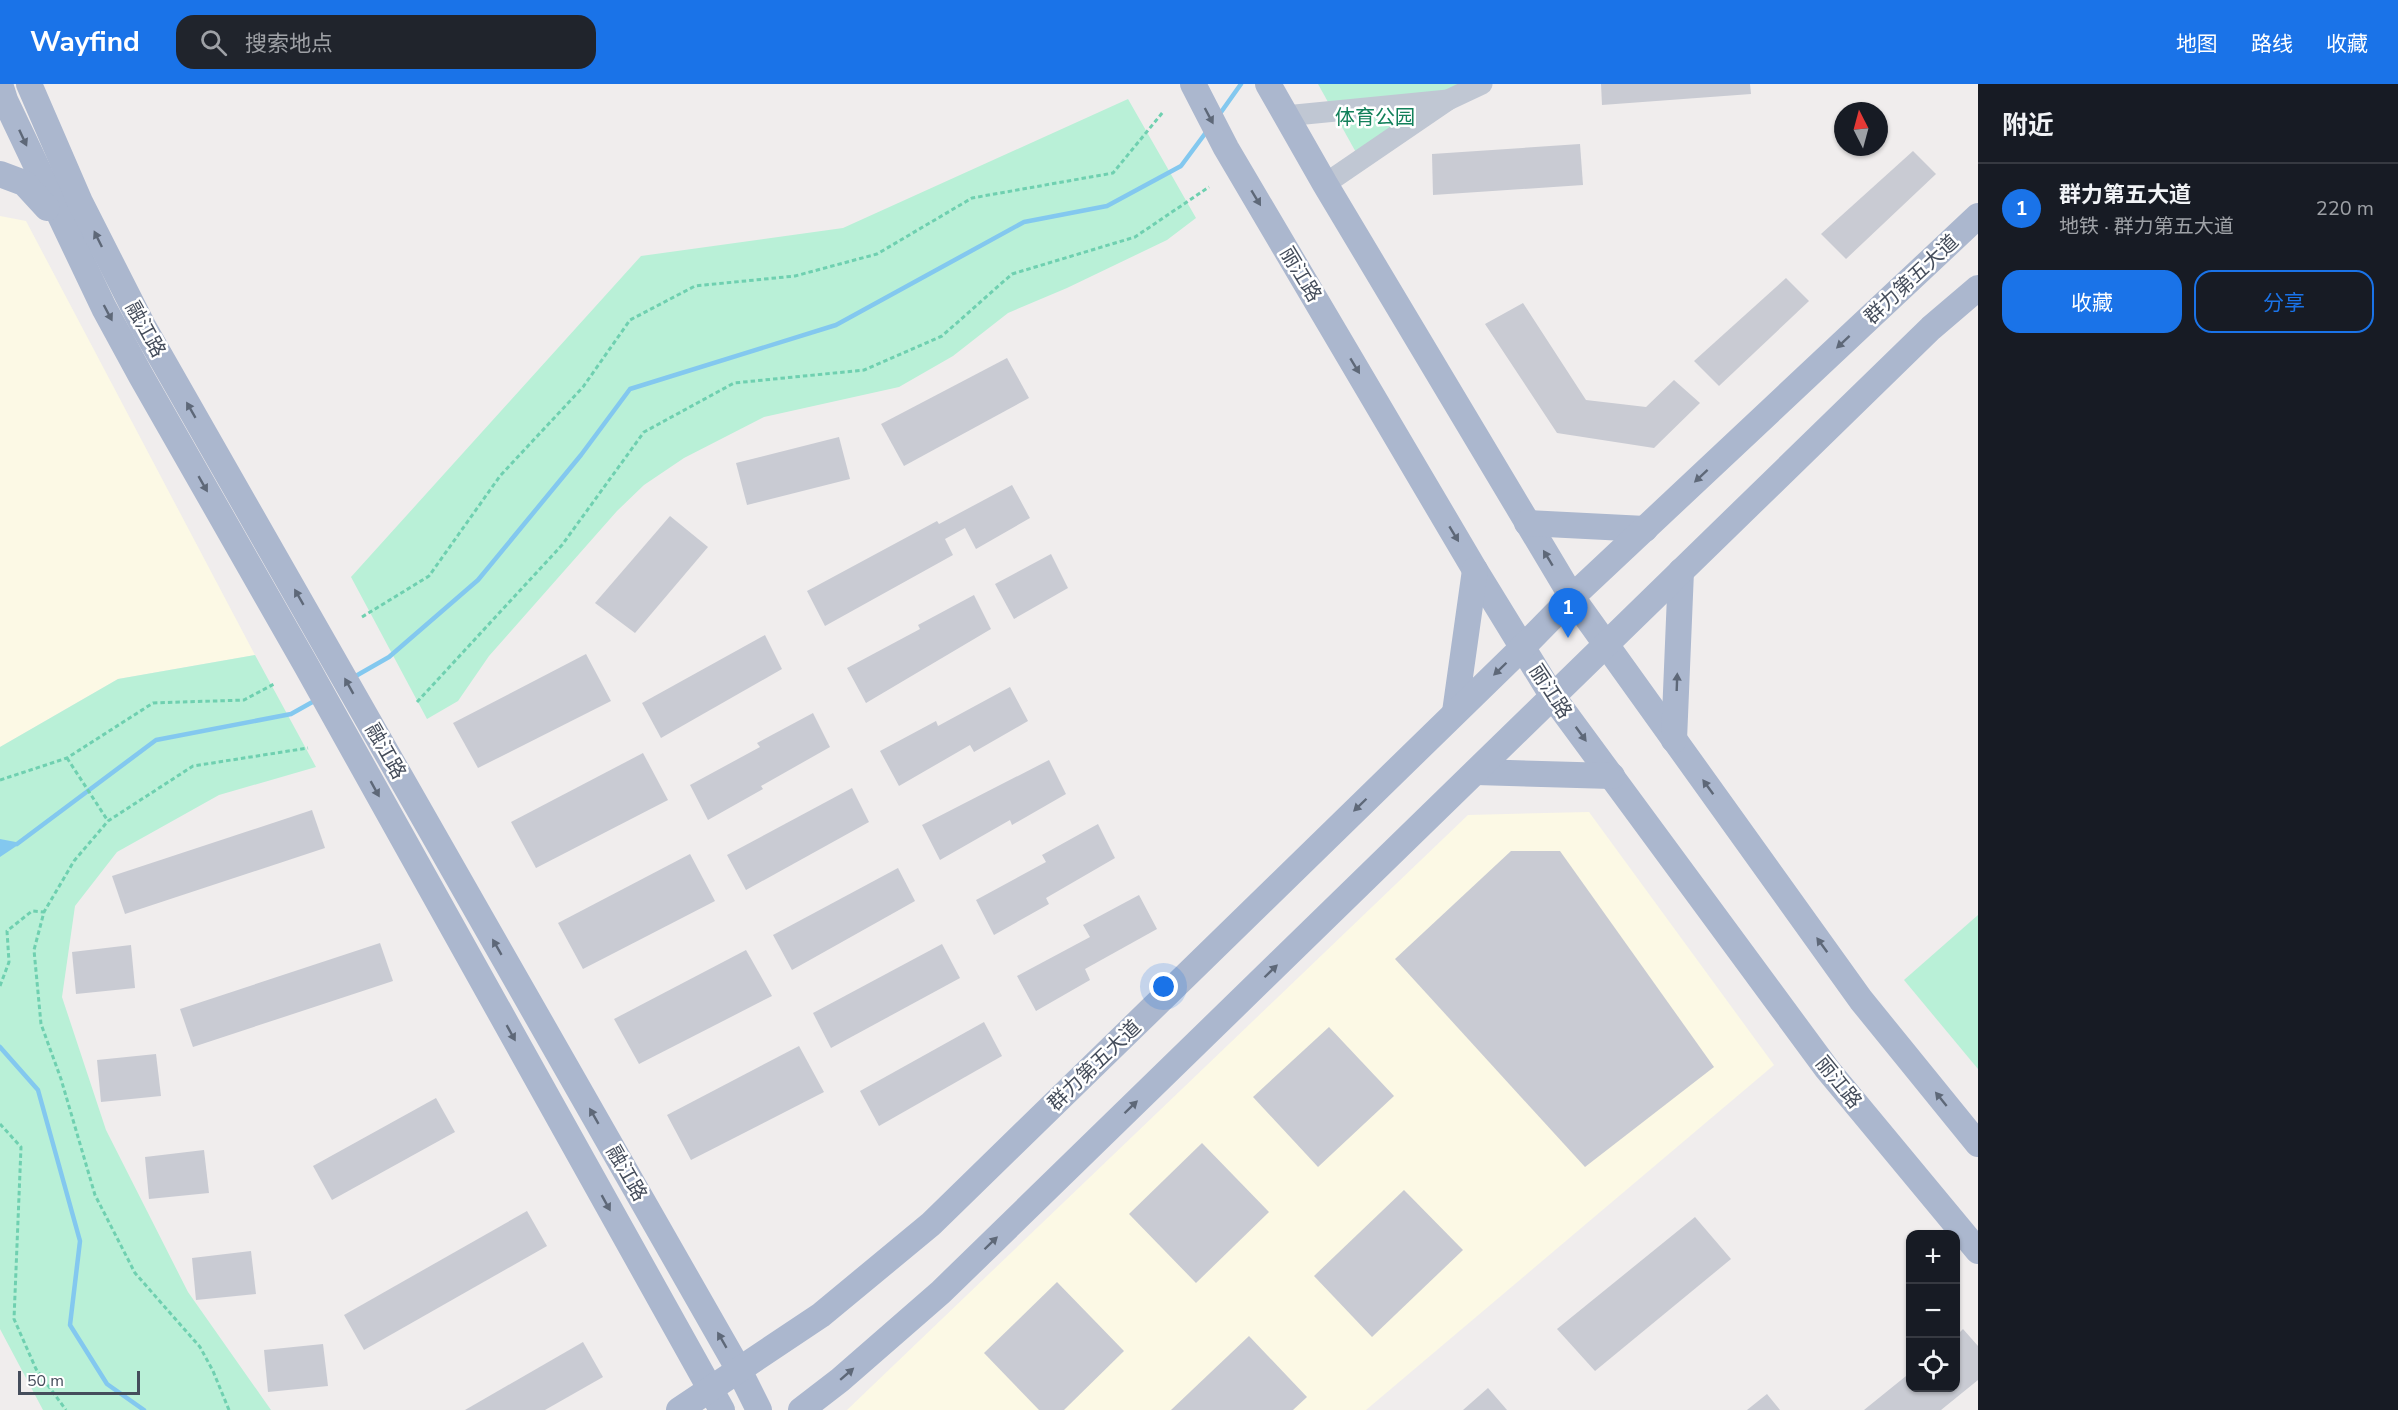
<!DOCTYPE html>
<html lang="zh">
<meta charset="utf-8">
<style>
:root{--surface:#171b24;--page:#20242c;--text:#f1f3f6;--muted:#9ea1a6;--line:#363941;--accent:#1a73e8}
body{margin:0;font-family:"Nunito Sans","Noto Sans SC",sans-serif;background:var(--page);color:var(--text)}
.controls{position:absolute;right:18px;bottom:18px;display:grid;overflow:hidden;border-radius:12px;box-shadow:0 2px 4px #0004}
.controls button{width:54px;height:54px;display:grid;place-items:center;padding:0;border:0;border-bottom:2px solid var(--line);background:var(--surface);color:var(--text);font:30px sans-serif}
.compass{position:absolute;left:1834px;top:18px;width:54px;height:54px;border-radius:50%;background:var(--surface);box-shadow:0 2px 4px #0004;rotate:354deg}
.scale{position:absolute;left:18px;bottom:15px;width:122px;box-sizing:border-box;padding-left:6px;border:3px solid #454d5b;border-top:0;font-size:16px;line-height:21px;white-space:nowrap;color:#454d5b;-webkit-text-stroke:4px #fff;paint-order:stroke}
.you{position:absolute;left:1164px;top:903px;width:21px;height:21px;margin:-15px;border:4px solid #fff;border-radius:50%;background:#1a73e8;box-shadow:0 0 0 9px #1a73e833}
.badge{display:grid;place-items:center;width:39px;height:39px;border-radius:50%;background:var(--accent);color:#fff;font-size:20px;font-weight:700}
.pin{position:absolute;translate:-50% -50px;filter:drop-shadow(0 2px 3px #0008)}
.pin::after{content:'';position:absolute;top:32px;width:21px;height:18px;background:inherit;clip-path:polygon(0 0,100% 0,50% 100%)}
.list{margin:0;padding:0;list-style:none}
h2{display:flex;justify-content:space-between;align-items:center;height:78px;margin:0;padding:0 24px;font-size:26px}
h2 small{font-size:20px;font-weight:400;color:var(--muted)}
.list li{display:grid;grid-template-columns:39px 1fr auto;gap:18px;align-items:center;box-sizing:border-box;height:90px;padding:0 24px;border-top:2px solid var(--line)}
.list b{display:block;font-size:22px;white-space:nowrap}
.list p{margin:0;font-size:20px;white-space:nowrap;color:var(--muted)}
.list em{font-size:20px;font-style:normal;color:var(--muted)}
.actions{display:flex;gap:12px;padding:18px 24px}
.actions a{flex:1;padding:14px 0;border:2px solid var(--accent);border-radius:18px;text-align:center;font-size:21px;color:var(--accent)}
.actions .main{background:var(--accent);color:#fff}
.icon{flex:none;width:33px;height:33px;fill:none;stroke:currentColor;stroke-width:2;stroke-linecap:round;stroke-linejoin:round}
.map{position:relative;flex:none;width:1978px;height:1326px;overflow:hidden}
header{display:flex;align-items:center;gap:36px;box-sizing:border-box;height:84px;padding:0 30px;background:var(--accent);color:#fff}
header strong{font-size:28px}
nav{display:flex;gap:33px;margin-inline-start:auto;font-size:21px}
.search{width:420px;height:54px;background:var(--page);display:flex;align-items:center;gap:15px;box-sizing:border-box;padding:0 21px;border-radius:18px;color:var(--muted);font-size:22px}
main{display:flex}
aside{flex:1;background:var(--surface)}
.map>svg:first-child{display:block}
.commercial{fill:#fcf9e5}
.green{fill:#b9f0d7}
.water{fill:#83c8ef}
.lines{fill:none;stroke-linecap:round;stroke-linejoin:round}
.stream{stroke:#83c8ef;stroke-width:4.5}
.building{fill:#c9cbd3}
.path{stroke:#6fd0b0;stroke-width:3;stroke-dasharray:4.5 3;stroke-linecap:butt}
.minor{stroke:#c0c7d3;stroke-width:21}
.major{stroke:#abb7ce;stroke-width:26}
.oneway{fill:#5e6878}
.labels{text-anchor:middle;stroke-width:5;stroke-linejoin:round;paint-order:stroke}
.park-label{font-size:20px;fill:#12805a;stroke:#fff}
.street-label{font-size:20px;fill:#454d5b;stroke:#fff}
</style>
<header>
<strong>Wayfind</strong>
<div class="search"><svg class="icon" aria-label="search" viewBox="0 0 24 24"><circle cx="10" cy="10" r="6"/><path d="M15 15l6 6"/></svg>搜索地点</div>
<nav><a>地图</a><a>路线</a><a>收藏</a></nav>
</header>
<main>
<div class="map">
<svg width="1978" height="1326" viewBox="0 0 1978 1326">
<rect width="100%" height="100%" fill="#f0eded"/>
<g class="commercial">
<path d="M0,132L26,137L255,571L118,595L0,663Z"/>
<path d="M1589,728L1774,981L1366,1326H847L1468,731Z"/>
</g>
<g class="green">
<path d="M1318,0H1490L1363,81Z"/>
<path d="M1128,15L1196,134L1167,156L1067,204L1008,229L953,272L899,303L764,333L684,374L644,401L617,427L489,572L458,617L427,635L351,493L641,172L843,144Z"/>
<path d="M255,571L316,683L219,711L117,768L75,822L62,913L106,1046L188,1208L271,1326H43L0,1245V663L118,595Z"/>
<path d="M1978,831V985L1904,896Z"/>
</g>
<path class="water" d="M0,755L21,759L0,773Z"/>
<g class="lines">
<g class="stream">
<path d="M1219,31L1241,0"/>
<path d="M354,593L389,573L478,496L581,371L630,305L836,241L1024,138L1107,122L1181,82L1207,47"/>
<path d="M17,760L156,656L291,630L316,616"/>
<path d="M0,963L38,1006L80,1157L70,1241L107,1300L144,1326"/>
</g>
</g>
<g class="building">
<path d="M1601,0H1750L1751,10L1602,21Z"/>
<path d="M1580,60L1583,101L1433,111L1432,70Z"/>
<path d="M1913,67L1936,90L1846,175L1821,150Z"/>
<path d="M1786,194L1809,217L1719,302L1694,277Z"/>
<path d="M1523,219L1586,316L1646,323L1674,296L1700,319L1654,364L1557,349L1485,240Z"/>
<path d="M1007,274L1029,314L904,382L881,340Z"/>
<path d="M839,353L850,395L747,421L736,379Z"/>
<path d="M1012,401L1030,434L976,465L965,444L945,455L953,471L825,542L807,507L937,437L939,440Z"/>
<path d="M670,432L708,463L635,549L595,519Z"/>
<path d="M1051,470L1068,504L1014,535L995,500Z"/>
<path d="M974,511L991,545L866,619L847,584L920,545L918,541Z"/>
<path d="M765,551L782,585L661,654L642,619Z"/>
<path d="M586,570L611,617L478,684L453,639Z"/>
<path d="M1010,603L1028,637L974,668L970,661L899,702L880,667L936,637L938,642Z"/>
<path d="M813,629L830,663L761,702L763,705L708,736L690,701L760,663L757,659Z"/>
<path d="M643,669L668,716L536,784L511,738Z"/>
<path d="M1049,676L1066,710L1012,741L1010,736L940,776L922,741Z"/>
<path d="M852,704L869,738L746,806L727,771Z"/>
<path d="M312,726L325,764L125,830L112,792Z"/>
<path d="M1098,740L1115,774L1046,814L1049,820L994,851L976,816L1046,778L1042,771Z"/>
<path d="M1511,767H1560L1714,983L1585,1083L1395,875Z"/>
<path d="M690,770L715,817L583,885L558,839Z"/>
<path d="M898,784L915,817L792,886L773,851Z"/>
<path d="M1139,811L1157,845L1085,885L1090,896L1036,927L1017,892L1090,853L1083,841Z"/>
<path d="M380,859L393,897L193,963L180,925Z"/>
<path d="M942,860L960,894L831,964L813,929Z"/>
<path d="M131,861L135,904L76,910L72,868Z"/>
<path d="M746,866L772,912L639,980L614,935Z"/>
<path d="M984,938L1002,972L879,1042L860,1007Z"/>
<path d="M1329,943L1394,1012L1318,1083L1253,1013Z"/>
<path d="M799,962L824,1008L691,1076L667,1031Z"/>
<path d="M156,970L161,1012L101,1018L97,976Z"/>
<path d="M436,1014L455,1048L332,1116L313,1082Z"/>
<path d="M1202,1059L1269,1128L1196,1199L1129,1130Z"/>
<path d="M204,1066L209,1109L149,1115L145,1073Z"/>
<path d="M1404,1106L1463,1166L1372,1253L1314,1192Z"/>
<path d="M527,1127L547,1162L364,1266L344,1231Z"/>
<path d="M1695,1133L1731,1175L1595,1287L1557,1245Z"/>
<path d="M251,1167L256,1210L196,1216L192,1174Z"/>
<path d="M1057,1198L1124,1267L1064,1326H1039L984,1269Z"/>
<path d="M1963,1245L1978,1262V1296L1941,1326H1864L1911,1288V1304H1956V1252Z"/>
<path d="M1249,1252L1307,1313L1293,1326H1171Z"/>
<path d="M583,1258L603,1293L545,1326H465Z"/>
<path d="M323,1260L328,1302L268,1308L264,1266Z"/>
<path d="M1488,1304L1507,1326H1463Z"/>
<path d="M1767,1310L1780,1326H1747Z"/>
</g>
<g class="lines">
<g class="path">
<path d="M362,533L429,492L500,392L583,303L630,236L695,202L795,192L877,170L972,114L1113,89L1163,28"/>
<path d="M417,618L562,461L644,348L734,299L864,286L942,252L1012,190L1135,153L1209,103"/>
<path d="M67,674L108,737"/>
<path d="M0,696L67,674L153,619L244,616L274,600"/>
<path d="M0,902L9,878L7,847L32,827L44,828"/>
<path d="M0,1040L21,1063L14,1235L36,1285L66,1326"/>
<path d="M229,1326L213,1287L200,1263L135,1189L95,1111L61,995L41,940L34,866L44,828L74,777L108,737L193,682L308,664"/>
</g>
<g class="minor">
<path d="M1448,16L1482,0"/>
<path d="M1285,32L1448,16L1325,100"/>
</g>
<g class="major">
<path d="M0,0L5,16L104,224L141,292L306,581L722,1326"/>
<path d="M29,0L80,118L143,242L739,1286L759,1326"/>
<path d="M1193,0L1226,64L1475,486L1553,613L1827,985L1978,1167"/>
<path d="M1268,0L1325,100L1572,513L1861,916L1978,1060"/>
<path d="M0,90L24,99L47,124"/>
<path d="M1527,439L1645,445"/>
<path d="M1455,628L1475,486"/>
<path d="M1674,656L1681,487"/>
<path d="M1476,688L1612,692"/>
<path d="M679,1326L821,1231L931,1140L1523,563L1572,513L1978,132"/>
<path d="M801,1326L840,1296L941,1208L1931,244L1978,204"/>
</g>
</g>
<defs><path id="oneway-solid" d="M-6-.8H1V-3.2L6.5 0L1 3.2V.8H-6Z" transform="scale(1.5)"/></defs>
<g class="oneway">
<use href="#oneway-solid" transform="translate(1209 32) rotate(62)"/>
<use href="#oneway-solid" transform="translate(23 54) rotate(65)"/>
<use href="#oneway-solid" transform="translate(1256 114) rotate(59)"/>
<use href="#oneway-solid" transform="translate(98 155) rotate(-116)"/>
<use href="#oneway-solid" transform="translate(108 229) rotate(62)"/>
<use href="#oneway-solid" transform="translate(1843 258) rotate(137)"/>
<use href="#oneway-solid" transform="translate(1355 282) rotate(59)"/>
<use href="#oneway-solid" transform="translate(191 326) rotate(-120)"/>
<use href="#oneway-solid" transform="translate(1701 392) rotate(137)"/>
<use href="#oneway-solid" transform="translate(203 400) rotate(60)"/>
<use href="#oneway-solid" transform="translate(1454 450) rotate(59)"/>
<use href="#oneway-solid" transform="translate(1548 474) rotate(-121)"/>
<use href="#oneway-solid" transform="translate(299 513) rotate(-120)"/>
<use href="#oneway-solid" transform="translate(1500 585) rotate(136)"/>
<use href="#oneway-solid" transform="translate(1677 598) rotate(-88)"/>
<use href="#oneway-solid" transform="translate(349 602) rotate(-119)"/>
<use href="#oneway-solid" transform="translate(1581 650) rotate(54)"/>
<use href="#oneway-solid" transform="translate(1708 703) rotate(-126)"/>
<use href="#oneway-solid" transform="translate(375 705) rotate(61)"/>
<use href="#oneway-solid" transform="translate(1360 721) rotate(136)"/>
<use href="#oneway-solid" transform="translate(1822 861) rotate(-126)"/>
<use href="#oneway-solid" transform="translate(497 863) rotate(-120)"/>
<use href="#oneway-solid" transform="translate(1271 887) rotate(-44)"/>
<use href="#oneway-solid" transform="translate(511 949) rotate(61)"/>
<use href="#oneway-solid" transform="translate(1941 1015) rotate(-129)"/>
<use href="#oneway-solid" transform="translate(1131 1023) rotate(-44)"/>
<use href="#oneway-solid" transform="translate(594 1032) rotate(-120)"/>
<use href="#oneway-solid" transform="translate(606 1119) rotate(61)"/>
<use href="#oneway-solid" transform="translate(991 1159) rotate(-44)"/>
<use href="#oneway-solid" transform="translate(722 1256) rotate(-120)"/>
<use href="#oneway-solid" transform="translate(847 1290) rotate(-41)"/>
</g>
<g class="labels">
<g class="park-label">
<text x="1375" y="40">体育公园</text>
</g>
<g class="street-label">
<text transform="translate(1301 190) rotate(59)" y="7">丽江路</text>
<text transform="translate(1911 195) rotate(-43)" y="7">群力第五大道</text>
<text transform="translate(146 245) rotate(61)" y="7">融江路</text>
<text transform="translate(1551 607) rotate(57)" y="7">丽江路</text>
<text transform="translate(386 667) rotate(60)" y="7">融江路</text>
<text transform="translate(1094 981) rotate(-44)" y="7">群力第五大道</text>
<text transform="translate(1839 998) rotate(51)" y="7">丽江路</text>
<text transform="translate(627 1089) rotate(60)" y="7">融江路</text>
</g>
</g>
</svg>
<div class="controls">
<button>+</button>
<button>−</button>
<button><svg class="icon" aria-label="locate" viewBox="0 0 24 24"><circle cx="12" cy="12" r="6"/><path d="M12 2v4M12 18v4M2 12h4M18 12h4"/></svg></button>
</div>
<svg class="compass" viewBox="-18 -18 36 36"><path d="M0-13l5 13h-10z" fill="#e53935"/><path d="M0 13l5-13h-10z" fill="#9ea1a6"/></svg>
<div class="scale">50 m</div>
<div class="you"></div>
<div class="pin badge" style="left:1568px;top:554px">1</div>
</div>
<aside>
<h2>附近<small></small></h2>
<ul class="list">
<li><span class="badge">1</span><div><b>群力第五大道</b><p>地铁 · 群力第五大道</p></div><em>220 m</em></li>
</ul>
<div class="actions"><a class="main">收藏</a><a>分享</a></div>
</aside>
</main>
